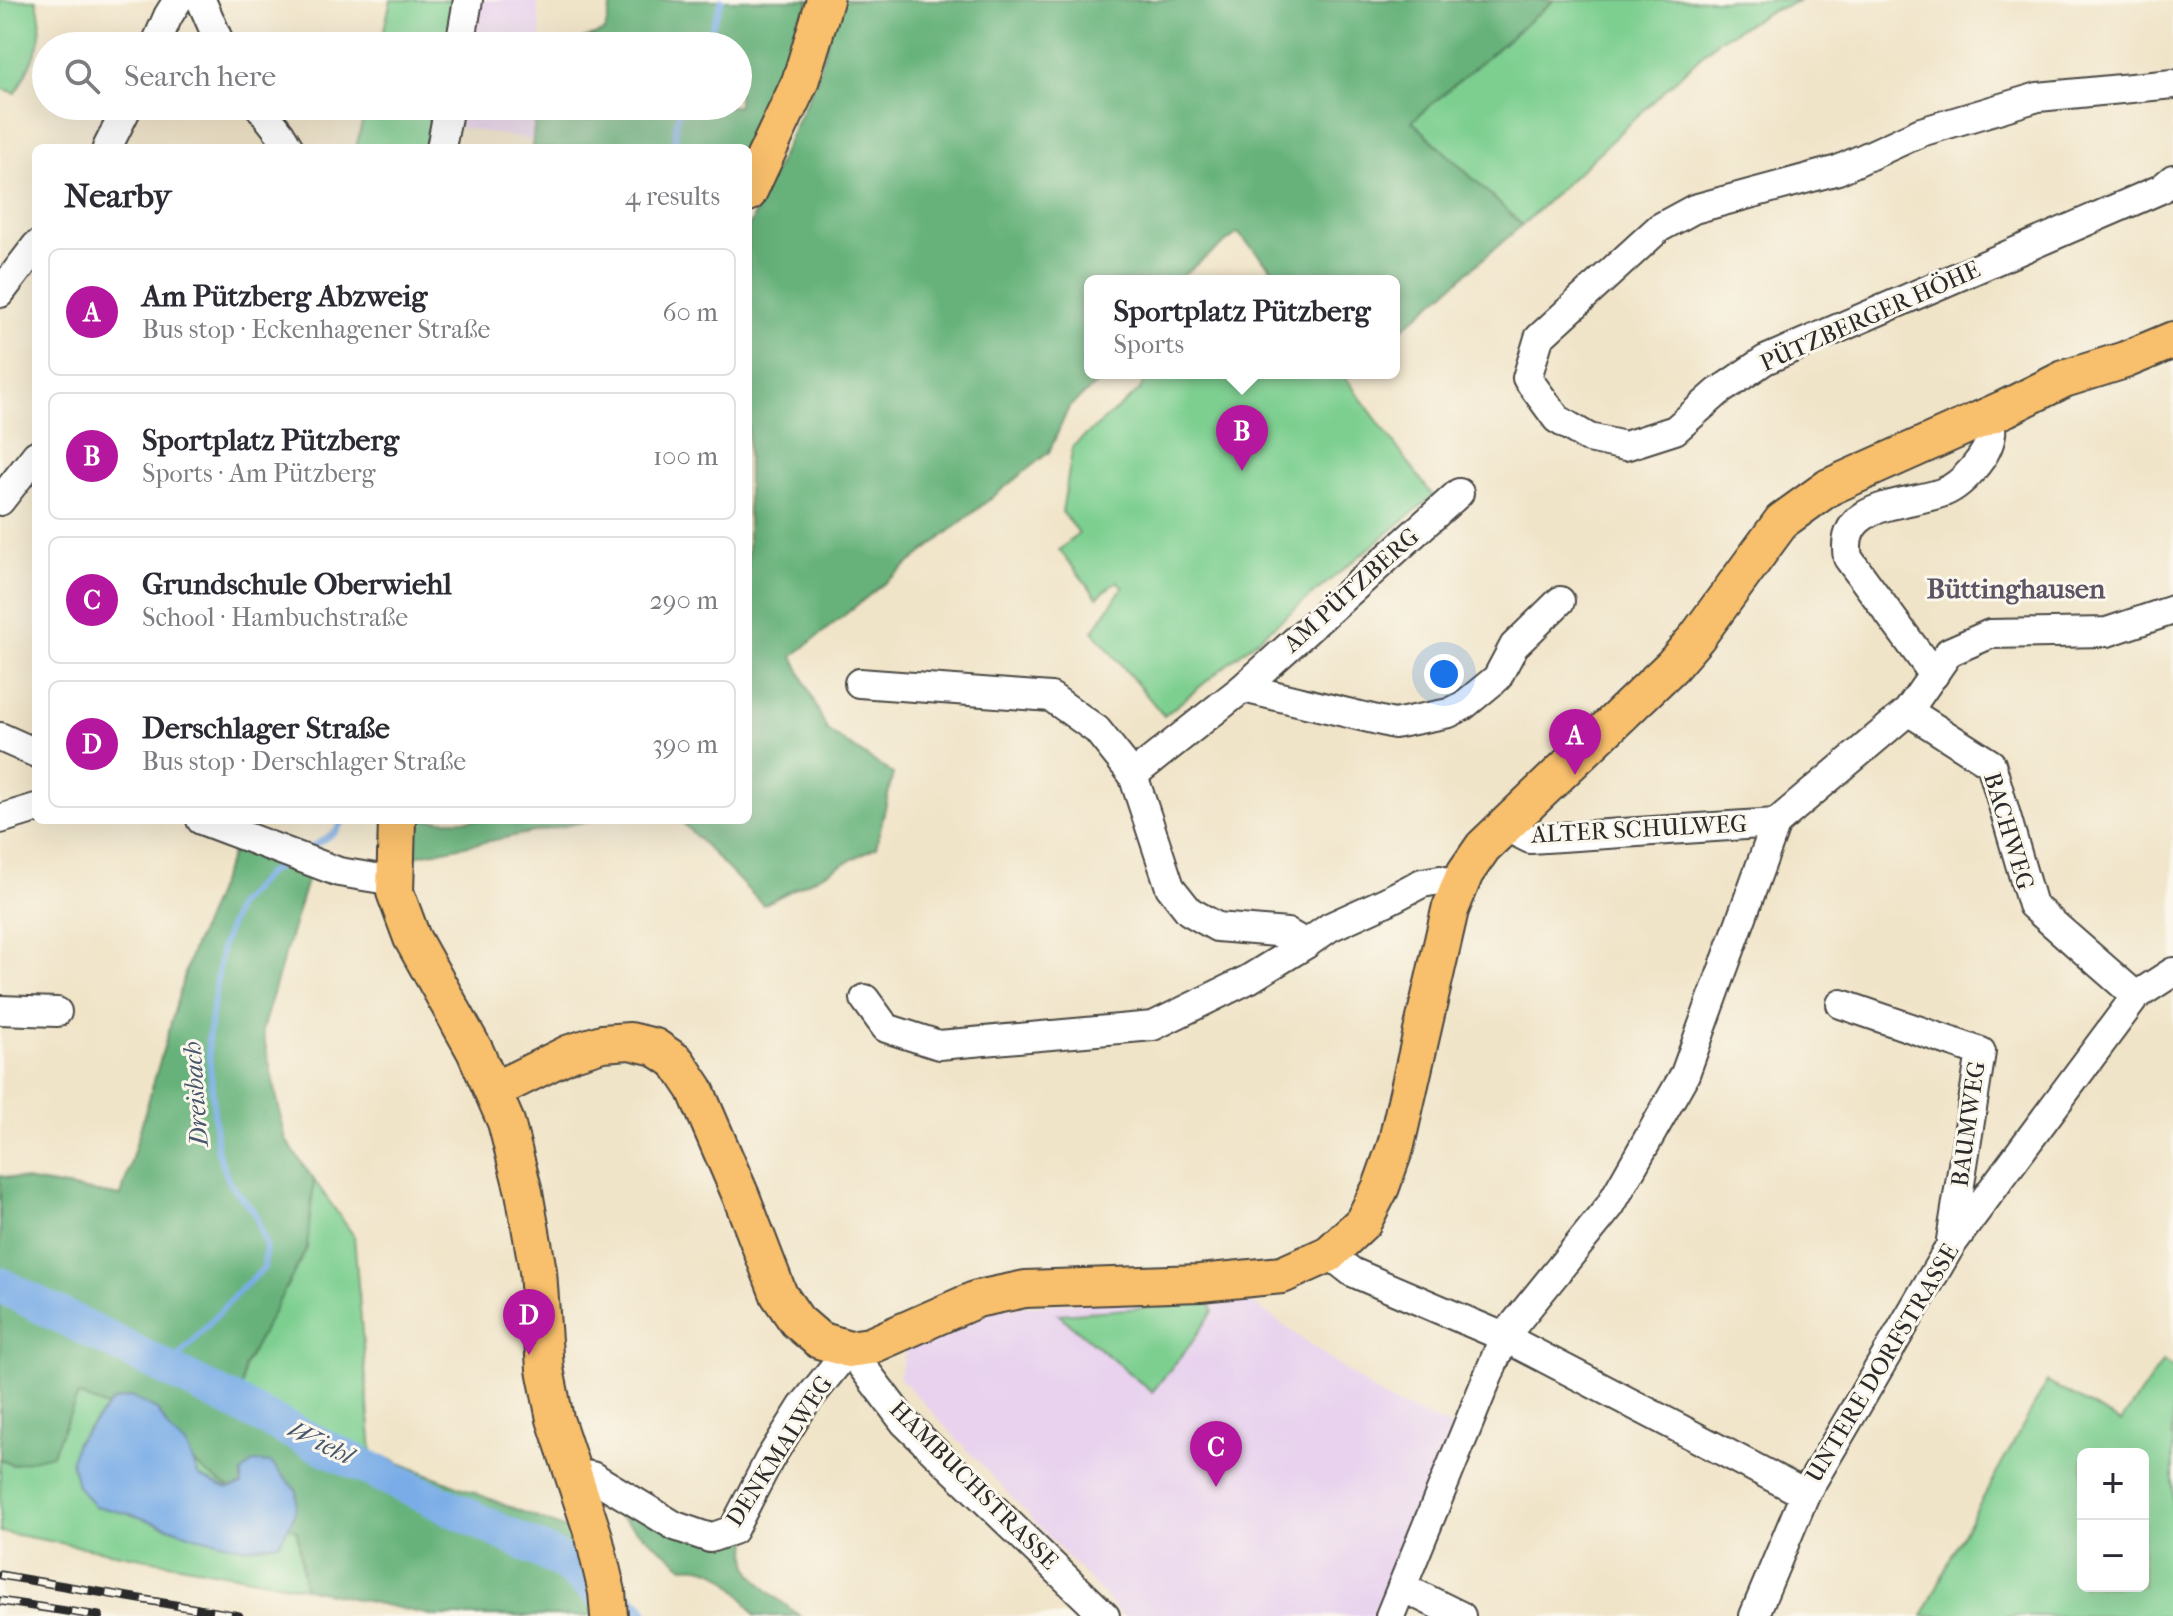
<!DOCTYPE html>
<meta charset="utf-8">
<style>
:root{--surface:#fff;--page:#f7f7f7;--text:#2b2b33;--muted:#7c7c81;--line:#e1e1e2;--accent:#b5179e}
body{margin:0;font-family:"IM FELL French Canon",serif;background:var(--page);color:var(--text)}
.controls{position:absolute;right:24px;bottom:24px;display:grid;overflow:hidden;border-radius:12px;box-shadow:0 8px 32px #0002}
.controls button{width:72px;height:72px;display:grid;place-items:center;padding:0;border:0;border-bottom:2px solid var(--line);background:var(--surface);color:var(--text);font:40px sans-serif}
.you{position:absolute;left:1444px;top:674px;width:28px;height:28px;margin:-20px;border:6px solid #fff;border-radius:50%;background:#1a73e8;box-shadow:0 0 0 12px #1a73e833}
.badge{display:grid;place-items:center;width:52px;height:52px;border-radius:50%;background:var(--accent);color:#fff;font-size:26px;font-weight:700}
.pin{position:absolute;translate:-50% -66px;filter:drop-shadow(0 2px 4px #0008)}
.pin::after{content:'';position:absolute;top:42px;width:28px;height:24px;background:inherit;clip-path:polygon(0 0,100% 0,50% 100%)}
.popup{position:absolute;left:1084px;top:275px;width:316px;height:104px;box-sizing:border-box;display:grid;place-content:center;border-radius:12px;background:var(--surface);filter:drop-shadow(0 2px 6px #0005);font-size:26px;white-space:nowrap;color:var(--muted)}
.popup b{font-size:30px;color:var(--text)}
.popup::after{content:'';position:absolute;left:50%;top:100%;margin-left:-16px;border:16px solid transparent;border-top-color:var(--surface)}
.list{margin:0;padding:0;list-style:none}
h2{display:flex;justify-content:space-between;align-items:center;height:104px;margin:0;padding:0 32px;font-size:34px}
h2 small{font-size:26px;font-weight:400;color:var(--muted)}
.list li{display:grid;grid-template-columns:52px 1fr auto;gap:24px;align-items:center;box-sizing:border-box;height:128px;margin:0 16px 16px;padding:0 16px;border:2px solid var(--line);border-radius:12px}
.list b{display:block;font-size:30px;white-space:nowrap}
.list p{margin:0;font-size:26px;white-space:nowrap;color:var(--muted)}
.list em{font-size:26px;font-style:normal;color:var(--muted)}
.icon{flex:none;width:44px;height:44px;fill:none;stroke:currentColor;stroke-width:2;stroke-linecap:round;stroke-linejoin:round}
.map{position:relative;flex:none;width:2173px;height:1616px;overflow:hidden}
.search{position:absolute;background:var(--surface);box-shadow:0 8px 32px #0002;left:32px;top:32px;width:720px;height:88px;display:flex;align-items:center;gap:20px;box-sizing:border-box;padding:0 28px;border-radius:44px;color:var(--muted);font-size:30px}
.panel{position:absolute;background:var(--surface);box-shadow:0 8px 32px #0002;left:32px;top:144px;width:720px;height:680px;border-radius:12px}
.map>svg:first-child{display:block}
.built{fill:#e8d2ee}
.green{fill:#7dcf90;stroke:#547d5e;stroke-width:2;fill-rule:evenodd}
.forest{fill:#66b27a;stroke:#486e52;stroke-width:2}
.water{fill:#7aade7;stroke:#526c89;stroke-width:2}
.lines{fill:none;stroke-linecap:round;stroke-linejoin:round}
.stream{stroke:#7aade7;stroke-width:6}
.river{stroke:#7aade7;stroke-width:36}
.minor-casing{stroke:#494743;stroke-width:32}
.major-casing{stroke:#494743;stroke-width:40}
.minor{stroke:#fff;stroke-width:28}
.major{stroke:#f8bf6c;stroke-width:36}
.rail-casing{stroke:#2b2b2b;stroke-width:9}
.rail{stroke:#fbf7ec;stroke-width:6;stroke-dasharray:18;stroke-linecap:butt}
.labels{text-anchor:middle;stroke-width:6;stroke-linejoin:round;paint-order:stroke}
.street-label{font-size:24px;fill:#2b2b2b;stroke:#fbf7ec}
.water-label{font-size:26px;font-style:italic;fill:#47586d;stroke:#fbf7ec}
.quarter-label{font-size:28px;font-weight:bold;fill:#5c5464;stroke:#fbf7ec}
</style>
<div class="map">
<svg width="2173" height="1616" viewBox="0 0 2173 1616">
<rect width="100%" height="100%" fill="#fbf7ec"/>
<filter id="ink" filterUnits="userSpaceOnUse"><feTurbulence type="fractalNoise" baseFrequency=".0125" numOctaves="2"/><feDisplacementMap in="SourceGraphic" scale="16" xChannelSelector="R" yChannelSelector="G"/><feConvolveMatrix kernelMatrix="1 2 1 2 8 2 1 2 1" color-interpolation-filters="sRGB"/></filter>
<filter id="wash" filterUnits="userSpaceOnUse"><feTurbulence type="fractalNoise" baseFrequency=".006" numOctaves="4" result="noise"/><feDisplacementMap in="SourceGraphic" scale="32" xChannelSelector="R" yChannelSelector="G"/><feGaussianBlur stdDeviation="1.8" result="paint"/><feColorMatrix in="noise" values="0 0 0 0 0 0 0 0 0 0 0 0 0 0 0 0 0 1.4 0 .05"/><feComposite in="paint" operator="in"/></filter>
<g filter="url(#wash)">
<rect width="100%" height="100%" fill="#f0e4c8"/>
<g class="built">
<path d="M478,0H537L542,46H470Z"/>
<path d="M459,106H536L532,140L456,127Z"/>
<path d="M1239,1293L1385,1399L1455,1428L1380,1616H1123L899,1377L906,1350L953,1327L1005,1307Z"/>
</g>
<g class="green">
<path d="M0,0H36C49,39 32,59 16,93L0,88Z"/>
<path d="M391,0H457L448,46H380Z"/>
<path d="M1554,0H1801L1767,13L1718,40L1522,225L1412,121Z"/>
<path d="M366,106H437L429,148H356Z"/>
<path d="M1149,373H1342L1433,496L1164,716L1093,631L1123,587L1117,581L1097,597L1059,550L1079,533L1062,512L1073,446L1139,391Z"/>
<path d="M314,1180L354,1236L372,1452L239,1414L244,1367L306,1248Z"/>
<path d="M1210,1303L1213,1311L1190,1345L1152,1392L1058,1314Z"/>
<path d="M2163,1361L2173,1368V1616H1923L1955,1549L2047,1382L2121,1422ZM2083,1454H2143V1586H2083Z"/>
<path d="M77,1395L153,1426L206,1473L297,1531L305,1588L0,1532V1459L12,1465Z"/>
</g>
<g class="forest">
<path d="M616,0H810L776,92L748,149L532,148L536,106H738V46H565L605,31L610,9Z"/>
<path d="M839,0H1554L1412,121L1522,225L1394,336V281H1283L1238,233L1175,281H1090V373H1110L1069,407L1049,452L793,656L827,730L893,774L876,847L763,905L682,822L669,820H748V229L816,80Z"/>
<path d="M411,820H594L409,857Z"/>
<path d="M235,846L309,874L262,1030L286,1140L314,1180L307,1248L244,1367L239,1414L372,1452L576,1533L582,1554L593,1616H435L305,1588L297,1531L206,1473L153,1426L78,1395L52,1455L12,1465L0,1459V1176L121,1196L190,956Z"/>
<path d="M626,1503L707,1540L754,1506C751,1524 745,1544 748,1562C751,1582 785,1604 800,1616H755C737,1588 721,1563 684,1567L619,1516Z"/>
</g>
<path class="water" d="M131,1397L157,1410L172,1433L186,1445L199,1476L227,1489L242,1485V1473L253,1462L271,1463L297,1491C298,1511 290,1527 278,1543L246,1548L195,1536L133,1515L95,1506L77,1486L71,1460L76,1442L113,1401Z"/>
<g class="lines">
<g class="stream">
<path d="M705,46L722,0"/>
<path d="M675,148L676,124L681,106"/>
<path d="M307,850L335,832L344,820"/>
<path d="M167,1369L241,1289L264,1268L266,1245L255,1213L229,1182L217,1149L208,1041L222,946L237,905L268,873L287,862"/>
</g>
<path class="river" d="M0,1285L285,1428L562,1561L631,1616"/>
</g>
</g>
<g filter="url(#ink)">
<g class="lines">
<defs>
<g id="minor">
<path d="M201,0L221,46"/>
<path d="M155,46L168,16L178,0"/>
<path d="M460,46L468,0"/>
<path d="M2173,84L2038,97L1921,132L1838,170L1694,209L1659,228L1539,338L1527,378L1557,419L1589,438L1625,446L1675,430L1718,392L1765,360L2161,189L2173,179"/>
<path d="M259,106L280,133L289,148"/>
<path d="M107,148L128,106"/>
<path d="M441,148L449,106"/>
<path d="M0,293L36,246"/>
<path d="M0,501L36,455"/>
<path d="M1934,675L1848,558C1838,502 1904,506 1941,493C1961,487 1989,455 1991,434C1992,428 1990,421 1989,416"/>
<path d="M859,683L1051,697L1097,730L1133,775L1170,887L1189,911L1217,927L1287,933L1306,944L1330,927L1387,901L1422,883L1440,880L1459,886"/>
<path d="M1243,688L1459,493"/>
<path d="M1908,711L1991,764L2032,905L2136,996"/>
<path d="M0,737L36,753"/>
<path d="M1133,775L1243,688L1394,724L1449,713L1463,706L1497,678L1514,646L1560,601"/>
<path d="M0,819L36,808"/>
<path d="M201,820L339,872L394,881"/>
<path d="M1504,826L1530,839L1776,823"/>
<path d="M865,999L886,1028L939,1045L1153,1026L1249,979L1306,944"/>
<path d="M1841,1004L1981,1052L1951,1240"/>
<path d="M0,1010L57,1012"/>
<path d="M1329,1254L1352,1272L1504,1337L1610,1206L1685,1074L1776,823L1908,711L1949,652L1990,634L2107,632L2173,610"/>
<path d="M573,1479L585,1475L592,1476L675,1526L710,1538L733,1530L769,1460L803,1406L849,1349L905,1423L1105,1616"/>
<path d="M1402,1587L1461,1616"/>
<path d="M1390,1616L1504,1337L1805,1494L1951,1245L2136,996L2173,972"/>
<path d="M1754,1616L1805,1494"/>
</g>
<g id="major">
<path d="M748,193L800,82L825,0"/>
<path d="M397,820L395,892L412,938L475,1051L506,1122L524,1192L538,1271L545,1369L555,1419L594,1537L607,1592L609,1616"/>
<path d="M493,1091L570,1053L602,1043L630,1041L655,1047L677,1062L695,1089L741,1196L779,1295L797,1321L819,1340L849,1349L870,1346L977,1299L1025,1289L1200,1283L1282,1275L1329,1254L1363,1222L1381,1187L1396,1145L1450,910L1465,873L1483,847L1672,666L1697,637L1782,521L1829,487L2006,408L2064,379L2125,360L2173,340"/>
</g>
</defs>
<use href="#minor" class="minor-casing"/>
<use href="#major" class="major-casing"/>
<use href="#minor" class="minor"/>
<use href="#major" class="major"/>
<defs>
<g id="rail">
<path d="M0,1575L239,1616"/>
<path d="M0,1601L99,1616"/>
</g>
</defs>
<use href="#rail" class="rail-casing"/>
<use href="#rail" class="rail"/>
</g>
</g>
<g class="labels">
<g class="street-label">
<text transform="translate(1870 316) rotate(-24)" y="8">PÜTZBERGER HÖHE</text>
<text transform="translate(1351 590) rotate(-42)" y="8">AM PÜTZBERG</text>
<text transform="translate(1639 829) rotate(-3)" y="8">ALTER SCHULWEG</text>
<text transform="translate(2009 831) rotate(73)" y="8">BACHWEG</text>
<text transform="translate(1968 1124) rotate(-82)" y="8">BAUMWEG</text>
<text transform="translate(1882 1363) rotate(-59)" y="8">UNTERE DORFSTRASSE</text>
<text transform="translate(779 1451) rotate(-57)" y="8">DENKMALWEG</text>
<text transform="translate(974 1485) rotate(45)" y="8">HAMBUCHSTRASSE</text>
</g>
<g class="water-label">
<text transform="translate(195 1094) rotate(-94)" y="9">Dreisbach</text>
<text transform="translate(321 1442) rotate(26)" y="9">Wiehl</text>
</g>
<g class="quarter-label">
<text x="2016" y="598">Büttinghausen</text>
</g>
</g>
</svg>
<div class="controls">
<button>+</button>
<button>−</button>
</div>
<div class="you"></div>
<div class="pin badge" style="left:1575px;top:775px">A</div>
<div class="pin badge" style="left:1242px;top:471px">B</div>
<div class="popup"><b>Sportplatz Pützberg</b>Sports</div>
<div class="pin badge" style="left:1216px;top:1487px">C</div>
<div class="pin badge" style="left:529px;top:1355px">D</div>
<div class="search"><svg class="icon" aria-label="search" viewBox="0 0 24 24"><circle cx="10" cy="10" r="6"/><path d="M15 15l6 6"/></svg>Search here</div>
<section class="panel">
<h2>Nearby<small>4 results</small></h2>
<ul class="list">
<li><span class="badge">A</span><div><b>Am Pützberg Abzweig</b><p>Bus stop · Eckenhagener Straße</p></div><em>60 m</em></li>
<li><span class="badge">B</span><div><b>Sportplatz Pützberg</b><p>Sports · Am Pützberg</p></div><em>100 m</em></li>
<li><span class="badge">C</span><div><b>Grundschule Oberwiehl</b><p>School · Hambuchstraße</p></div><em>290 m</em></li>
<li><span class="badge">D</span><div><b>Derschlager Straße</b><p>Bus stop · Derschlager Straße</p></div><em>390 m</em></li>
</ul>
</section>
</div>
